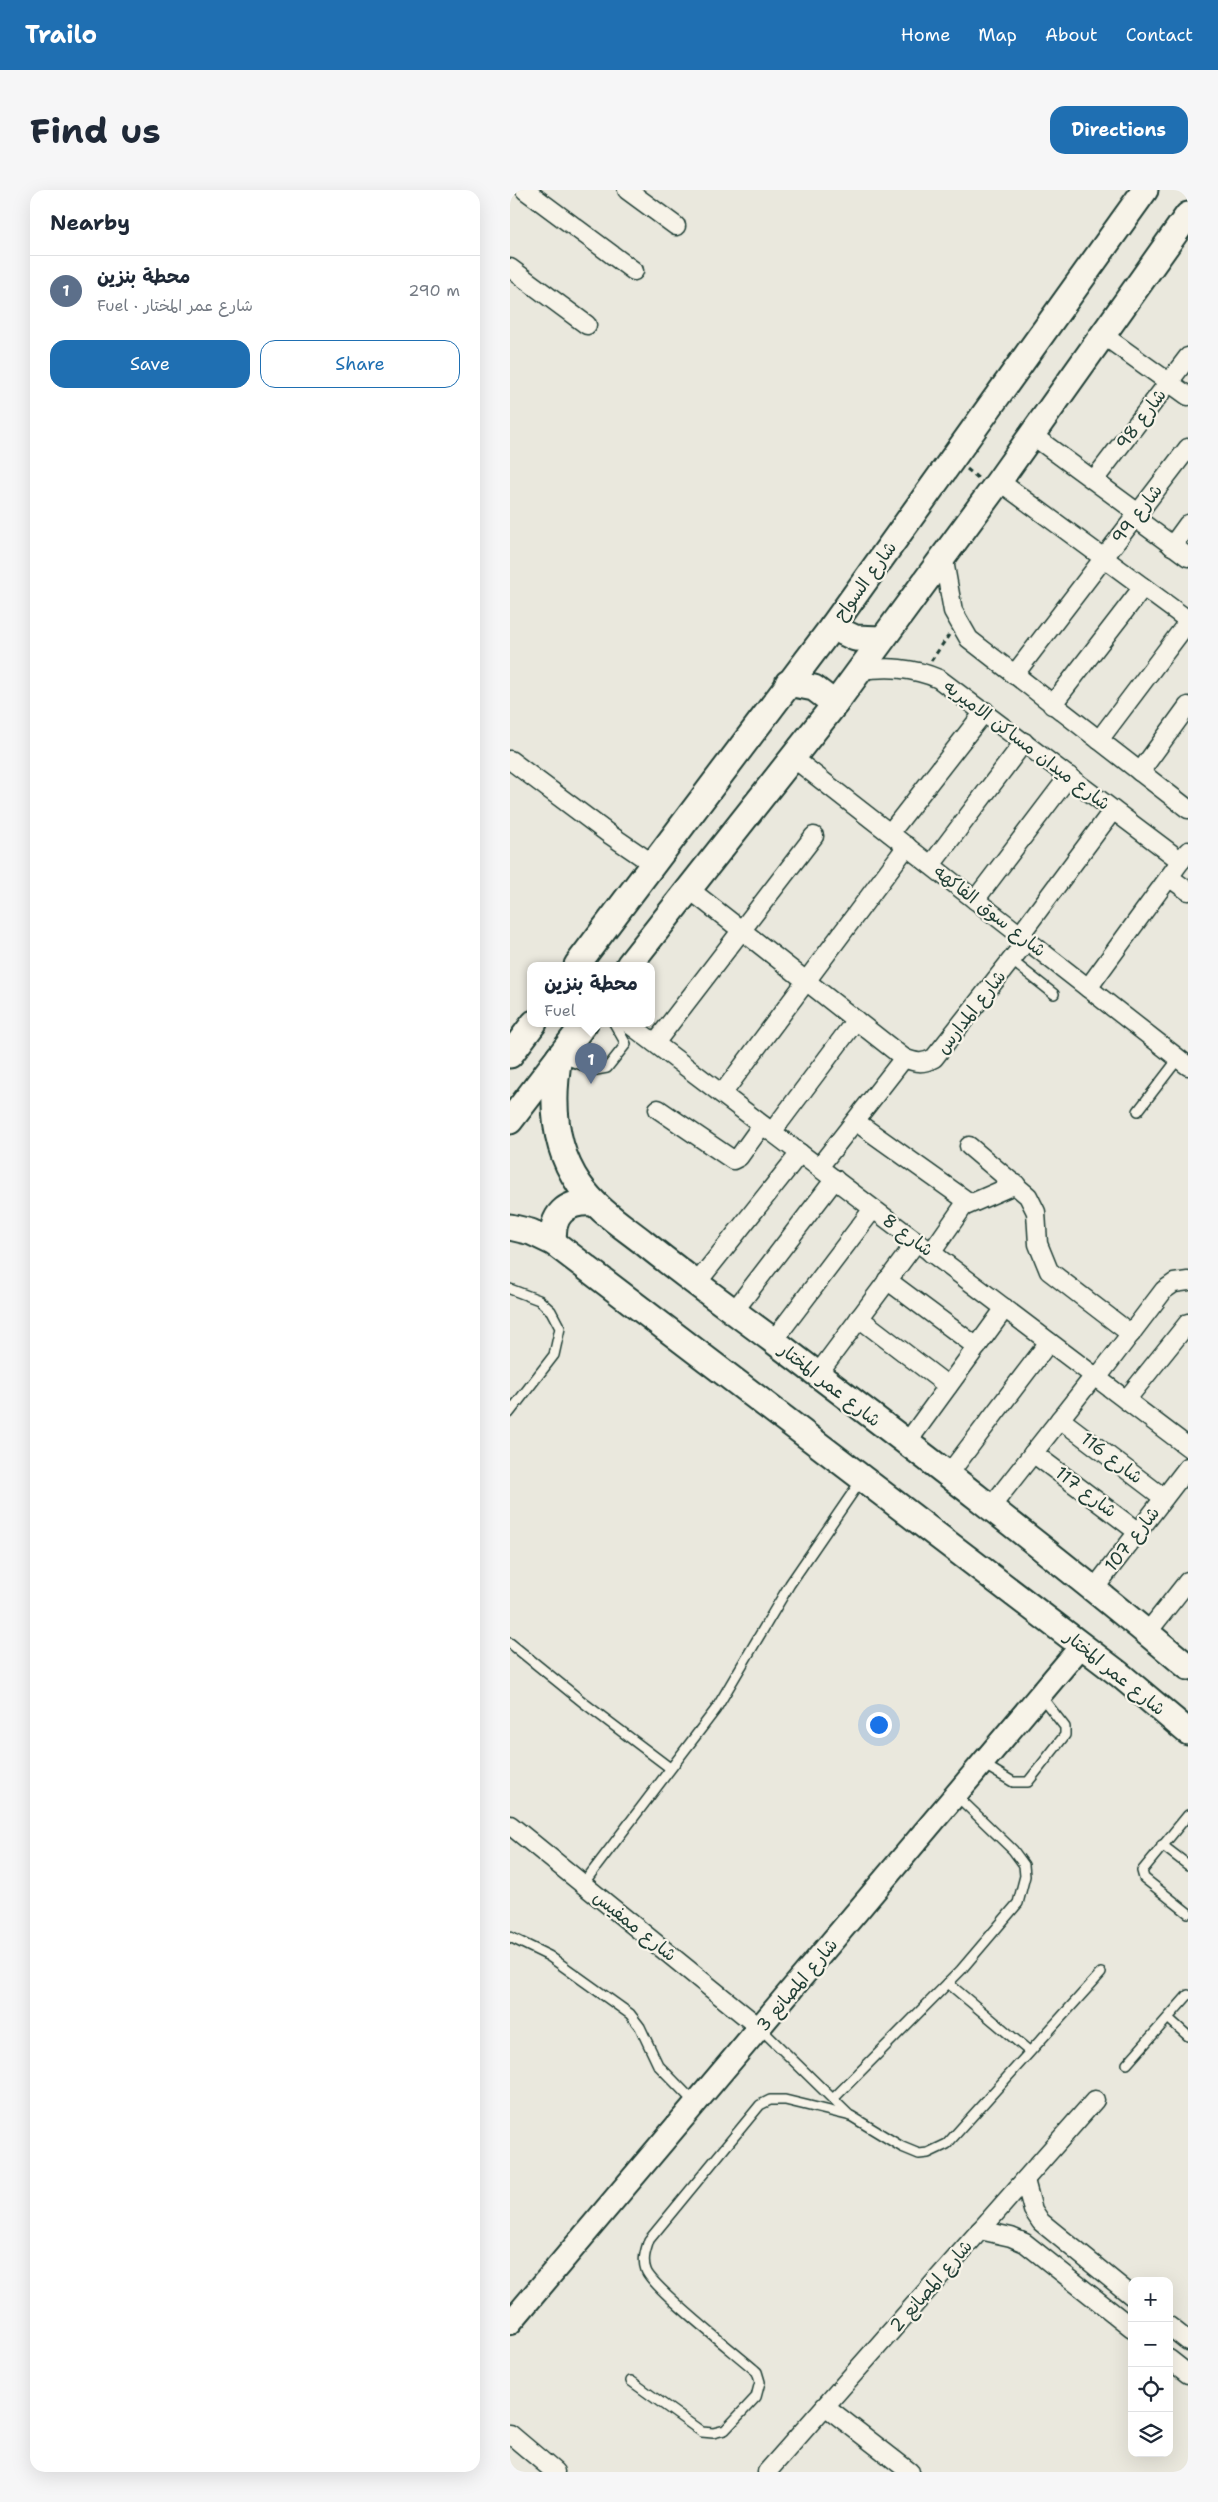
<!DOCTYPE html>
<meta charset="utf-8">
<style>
:root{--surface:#fff;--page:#f6f6f7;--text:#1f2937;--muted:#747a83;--line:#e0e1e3;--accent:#1f6fb2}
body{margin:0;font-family:"Shantell Sans","Playpen Sans Arabic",sans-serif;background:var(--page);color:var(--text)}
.controls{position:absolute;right:15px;bottom:15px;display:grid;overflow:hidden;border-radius:10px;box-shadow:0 5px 20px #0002}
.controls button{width:45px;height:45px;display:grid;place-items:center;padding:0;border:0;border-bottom:1px solid var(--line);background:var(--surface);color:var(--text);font:25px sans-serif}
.you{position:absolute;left:368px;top:1534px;width:18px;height:18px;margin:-12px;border:4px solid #fff;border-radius:50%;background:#1a73e8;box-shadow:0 0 0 8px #1a73e833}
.badge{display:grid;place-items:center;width:32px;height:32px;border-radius:50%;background:var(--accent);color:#fff;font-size:16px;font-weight:700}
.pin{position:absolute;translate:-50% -41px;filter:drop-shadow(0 1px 2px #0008)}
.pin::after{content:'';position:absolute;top:26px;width:18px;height:15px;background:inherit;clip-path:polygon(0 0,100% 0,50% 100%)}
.popup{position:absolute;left:17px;top:772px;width:128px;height:65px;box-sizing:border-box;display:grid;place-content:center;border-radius:10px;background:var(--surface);filter:drop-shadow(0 1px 4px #0005);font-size:16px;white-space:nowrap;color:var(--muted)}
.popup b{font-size:19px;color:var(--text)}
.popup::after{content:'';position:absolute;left:50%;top:100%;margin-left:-10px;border:10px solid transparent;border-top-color:var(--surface)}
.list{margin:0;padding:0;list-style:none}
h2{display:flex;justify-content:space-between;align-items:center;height:65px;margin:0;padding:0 20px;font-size:21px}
h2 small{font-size:16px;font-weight:400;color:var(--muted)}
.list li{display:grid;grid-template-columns:32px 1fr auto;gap:15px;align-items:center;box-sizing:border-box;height:70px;padding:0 20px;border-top:1px solid var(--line)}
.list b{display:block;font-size:19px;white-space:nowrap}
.list p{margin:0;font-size:16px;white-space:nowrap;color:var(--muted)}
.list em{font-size:16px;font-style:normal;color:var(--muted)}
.actions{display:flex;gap:10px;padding:15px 20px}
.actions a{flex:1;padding:11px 0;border:1px solid var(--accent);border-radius:15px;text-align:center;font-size:18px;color:var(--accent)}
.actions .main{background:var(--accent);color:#fff}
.icon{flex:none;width:28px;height:28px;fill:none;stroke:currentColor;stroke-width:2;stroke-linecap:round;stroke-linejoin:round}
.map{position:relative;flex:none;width:678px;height:2282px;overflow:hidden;border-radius:15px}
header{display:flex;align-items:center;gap:30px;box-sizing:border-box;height:70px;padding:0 25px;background:var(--accent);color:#fff}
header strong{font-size:24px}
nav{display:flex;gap:28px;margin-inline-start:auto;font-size:18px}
.intro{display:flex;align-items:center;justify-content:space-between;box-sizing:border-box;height:120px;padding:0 30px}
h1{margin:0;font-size:35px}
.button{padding:12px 22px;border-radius:15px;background:var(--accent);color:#fff;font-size:18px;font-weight:700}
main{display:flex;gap:30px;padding:0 30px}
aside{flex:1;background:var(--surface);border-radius:15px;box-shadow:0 5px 20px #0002}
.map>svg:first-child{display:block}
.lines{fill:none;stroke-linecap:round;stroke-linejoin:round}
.service-casing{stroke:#1f3d34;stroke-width:12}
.minor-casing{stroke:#1f3d34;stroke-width:21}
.tertiary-casing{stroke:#1f3d34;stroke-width:26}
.secondary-casing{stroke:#1f3d34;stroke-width:29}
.path{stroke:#1f3d34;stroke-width:3;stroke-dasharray:5 4;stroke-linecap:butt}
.service{stroke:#f7f3e8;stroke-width:9}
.minor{stroke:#f7f3e8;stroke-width:18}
.tertiary{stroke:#f7f3e8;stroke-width:22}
.secondary{stroke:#f7f3e8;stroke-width:25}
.labels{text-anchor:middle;stroke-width:4.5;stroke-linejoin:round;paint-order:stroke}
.street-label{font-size:18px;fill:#1f3d34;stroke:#f7f3e8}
</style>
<header>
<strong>Trailo</strong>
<nav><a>Home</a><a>Map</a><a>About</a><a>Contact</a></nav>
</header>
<div class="intro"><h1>Find us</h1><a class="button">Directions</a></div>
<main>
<aside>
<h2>Nearby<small></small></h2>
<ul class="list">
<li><span class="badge" style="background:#5c6f8a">1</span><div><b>محطة بنزين</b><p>Fuel · شارع عمر المختار</p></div><em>290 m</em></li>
</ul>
<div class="actions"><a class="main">Save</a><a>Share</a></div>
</aside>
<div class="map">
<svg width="678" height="2282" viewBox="0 0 678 2282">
<rect width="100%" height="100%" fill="#eae8dd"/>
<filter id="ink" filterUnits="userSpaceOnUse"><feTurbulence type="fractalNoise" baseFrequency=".02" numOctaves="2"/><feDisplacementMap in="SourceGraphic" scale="10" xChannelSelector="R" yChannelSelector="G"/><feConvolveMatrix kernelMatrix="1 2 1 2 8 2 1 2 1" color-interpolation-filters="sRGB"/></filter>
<g filter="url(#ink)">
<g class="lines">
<defs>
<g id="service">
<path d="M501,770L544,804"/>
<path d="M52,868L86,880L97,878L116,854L104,833"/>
<path d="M628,921L668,869"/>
<path d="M0,1099L29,1110L41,1121L50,1138L44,1165L0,1222"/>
<path d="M0,1453L74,1513L160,1578"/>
<path d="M473,1574L503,1592H518L555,1545V1537L530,1505"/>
<path d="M678,1625L632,1681L634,1688L678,1723"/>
<path d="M652,1655L678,1675"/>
<path d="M73,1694L206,1519L280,1394L352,1289"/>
<path d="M0,1747L39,1766L120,1824L130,1837L148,1875L185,1913"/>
<path d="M438,1793L519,1861"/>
<path d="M658,1828L678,1846"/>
<path d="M250,1838L340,1926"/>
<path d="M617,1874L678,1805"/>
<path d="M323,1909L451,1780L508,1713L515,1686L514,1675L503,1660L446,1605"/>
<path d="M121,2191L192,2242L203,2243L215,2240L246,2207L250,2192L247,2182C228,2165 141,2097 136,2080C132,2069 136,2060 139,2050L250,1915L260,1910H275L341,1926L392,1957L409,1964L418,1963L437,1954L591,1783"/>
</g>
<g id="minor">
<path d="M15,0L124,81"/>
<path d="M117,0L166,36"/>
<path d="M0,78L77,135"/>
<path d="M593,145L678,206"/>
<path d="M522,245L628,323"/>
<path d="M584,290L678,167"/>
<path d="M489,291L678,430"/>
<path d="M624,327L678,367"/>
<path d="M662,356L678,334"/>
<path d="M433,365L443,421L459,449L678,619"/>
<path d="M349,480C378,477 402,477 429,489L671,671"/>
<path d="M504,485L678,258"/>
<path d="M542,515L633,397"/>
<path d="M589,550L678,432"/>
<path d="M282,567L678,876"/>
<path d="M0,570L99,644L143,674"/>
<path d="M630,582L678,516"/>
<path d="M380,643L475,521"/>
<path d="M421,675L514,552"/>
<path d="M659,687L678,701"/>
<path d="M179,699L394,868C406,873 413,874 424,868L517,750"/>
<path d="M465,710L559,586"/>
<path d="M510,745L603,620"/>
<path d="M578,798L678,661"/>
<path d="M118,833L678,1257"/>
<path d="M145,853L304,646"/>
<path d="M212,904L397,656"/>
<path d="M148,919L223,970L229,967L252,935"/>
<path d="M345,931L460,1013"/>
<path d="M262,942L346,830"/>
<path d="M459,956L518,1006L526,1022L528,1054L539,1081L621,1144"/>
<path d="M309,977L394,868"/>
<path d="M421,1063L453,1017L506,994"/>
<path d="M377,1090L467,1157"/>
<path d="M186,1094L290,963"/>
<path d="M224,1121L325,989"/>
<path d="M349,1128L438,1196"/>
<path d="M263,1151L363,1019"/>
<path d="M307,1185L407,1051"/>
<path d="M587,1188L654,1100L664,1093L678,1091"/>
<path d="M616,1210L678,1133"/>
<path d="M550,1229L654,1308"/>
<path d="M396,1254L495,1118"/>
<path d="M523,1263L628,1342"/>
<path d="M438,1285L539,1152"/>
<path d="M480,1318L584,1186"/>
<path d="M584,1399L678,1277"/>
<path d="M637,1443L678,1391"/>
<path d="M0,1635L250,1838"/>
<path d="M515,1990L523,2020L531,2032L622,2106"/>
<path d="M470,2040L501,2047L515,2053L622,2138"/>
<path d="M659,2136L678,2151"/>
<path d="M659,2169L678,2184"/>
<path d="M315,2216L400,2282"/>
<path d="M0,2244L45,2282"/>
<path d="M257,2282L585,1910"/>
</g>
<path id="tertiary" d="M0,2133L572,1455"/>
<g id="secondary">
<path d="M322,437L345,448L371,449"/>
<path d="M278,493L304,498L325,514"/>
<path d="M67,775L322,437L635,0"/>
<path d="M119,775L325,514L489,291L678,25"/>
<path d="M0,865L24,833"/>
<path d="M49,867C41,911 43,956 69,994C86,1019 110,1034 133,1052C175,1086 218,1117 261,1149C402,1256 542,1363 678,1477"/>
<path d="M0,931L75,833"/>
<path d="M0,1037L21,1042L44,1053L609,1484L678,1542"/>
<path d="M44,1053C40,1025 56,1011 83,1013"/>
</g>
</defs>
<use href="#service" class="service-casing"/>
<use href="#minor" class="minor-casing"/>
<use href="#tertiary" class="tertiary-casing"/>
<use href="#secondary" class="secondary-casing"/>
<g class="path">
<path d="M457,279L468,288"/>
<path d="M421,471L439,445"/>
</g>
<use href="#service" class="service"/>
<use href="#minor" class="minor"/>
<use href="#tertiary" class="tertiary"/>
<use href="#secondary" class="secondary"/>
</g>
</g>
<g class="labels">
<g class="street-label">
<text transform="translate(631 229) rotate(-53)" y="6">شارع 98</text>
<text transform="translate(627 324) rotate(-52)" y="6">شارع 99</text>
<text transform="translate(355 391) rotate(-54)" y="6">شارع السواح</text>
<text transform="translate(517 555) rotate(37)" y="6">شارع ميدان مساكن الاميريه</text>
<text transform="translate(480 721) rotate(38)" y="6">شارع سوق الفاكهه</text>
<text transform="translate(461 822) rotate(-52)" y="6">شارع المدارس</text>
<text transform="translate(398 1045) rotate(37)" y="6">شارع 8</text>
<text transform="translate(320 1195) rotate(38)" y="6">شارع عمر المختار</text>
<text transform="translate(602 1268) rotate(37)" y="6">شارع 116</text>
<text transform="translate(576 1302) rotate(37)" y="6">شارع 117</text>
<text transform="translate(622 1349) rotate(-52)" y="6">شارع 107</text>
<text transform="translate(605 1483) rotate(39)" y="6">شارع عمر المختار</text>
<text transform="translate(125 1736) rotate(39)" y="6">شارع ممفيس</text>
<text transform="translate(287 1795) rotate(-50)" y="6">شارع المصانع 3</text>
<text transform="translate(421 2096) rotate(-49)" y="6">شارع المصانع 2</text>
</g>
</g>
</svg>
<div class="controls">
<button>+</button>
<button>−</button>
<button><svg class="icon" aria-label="locate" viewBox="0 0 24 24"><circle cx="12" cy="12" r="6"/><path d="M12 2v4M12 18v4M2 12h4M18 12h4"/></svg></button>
<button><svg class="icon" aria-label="layers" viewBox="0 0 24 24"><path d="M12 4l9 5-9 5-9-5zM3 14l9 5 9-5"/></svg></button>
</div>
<div class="you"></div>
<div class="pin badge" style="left:81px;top:894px;background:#5c6f8a">1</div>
<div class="popup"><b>محطة بنزين</b>Fuel</div>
</div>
</main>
